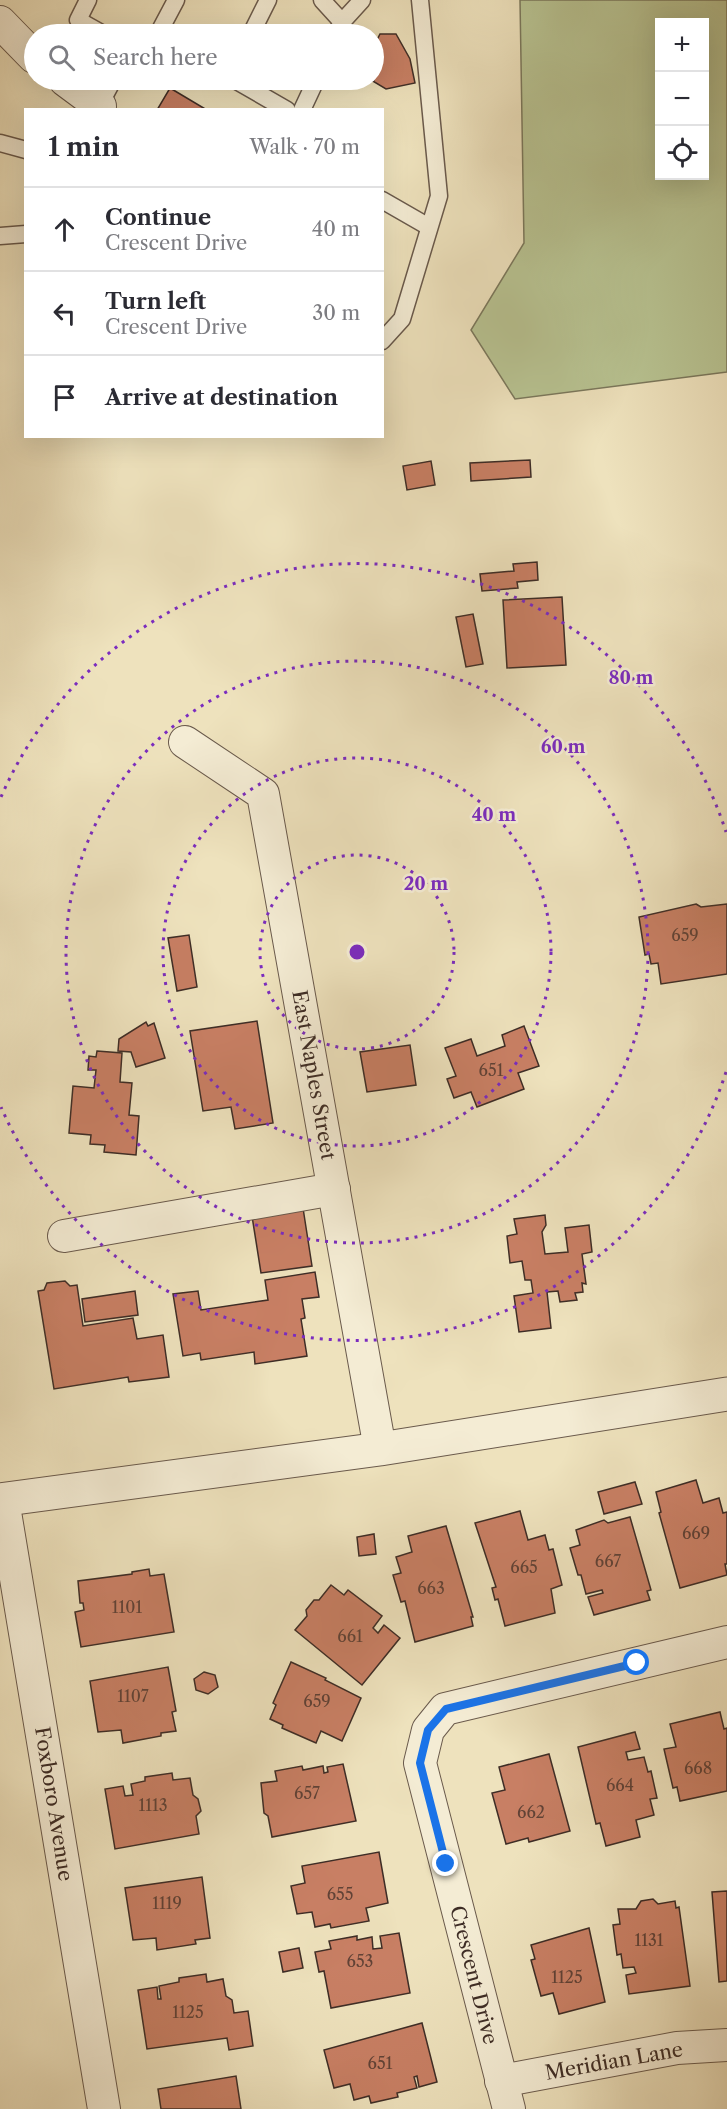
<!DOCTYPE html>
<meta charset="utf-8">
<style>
:root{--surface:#fff;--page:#f7f7f7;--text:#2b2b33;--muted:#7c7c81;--line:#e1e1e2}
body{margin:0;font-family:"Libre Caslon Text",serif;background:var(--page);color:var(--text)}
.controls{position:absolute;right:18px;top:18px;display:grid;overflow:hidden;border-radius:0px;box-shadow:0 6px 24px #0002}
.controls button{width:54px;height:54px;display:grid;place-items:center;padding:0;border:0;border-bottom:2px solid var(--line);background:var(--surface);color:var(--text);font:30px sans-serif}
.stop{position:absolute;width:18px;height:18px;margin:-14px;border:4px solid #1a73e8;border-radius:50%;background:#fff}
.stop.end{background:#1a73e8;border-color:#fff;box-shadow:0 2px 6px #0008}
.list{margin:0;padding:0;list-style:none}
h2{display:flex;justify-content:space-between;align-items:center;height:78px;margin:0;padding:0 24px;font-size:26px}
h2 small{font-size:20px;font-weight:400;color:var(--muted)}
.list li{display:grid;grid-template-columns:39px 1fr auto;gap:18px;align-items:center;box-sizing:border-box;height:84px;padding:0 24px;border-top:2px solid var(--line)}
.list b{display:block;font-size:22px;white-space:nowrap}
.list p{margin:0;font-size:20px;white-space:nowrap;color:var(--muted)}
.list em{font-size:20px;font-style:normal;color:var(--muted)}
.icon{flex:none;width:33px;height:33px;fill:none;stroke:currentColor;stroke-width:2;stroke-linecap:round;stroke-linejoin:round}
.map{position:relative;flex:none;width:727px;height:2109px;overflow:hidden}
.search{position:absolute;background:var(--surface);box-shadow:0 6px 24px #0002;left:24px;top:24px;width:360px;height:66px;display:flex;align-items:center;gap:15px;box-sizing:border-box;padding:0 21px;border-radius:33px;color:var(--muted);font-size:22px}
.panel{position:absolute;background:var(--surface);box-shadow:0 6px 24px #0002;left:24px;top:108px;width:360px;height:330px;border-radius:0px}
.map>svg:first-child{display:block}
.green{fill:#b8c392;stroke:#7b785c;stroke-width:1.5;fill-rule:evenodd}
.building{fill:#c87f64;stroke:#3e2d26;stroke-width:1.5}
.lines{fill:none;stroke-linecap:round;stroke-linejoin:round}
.service-casing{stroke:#6a5a4c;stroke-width:19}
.minor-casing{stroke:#6a5a4c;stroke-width:34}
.tertiary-casing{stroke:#6a5a4c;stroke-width:35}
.service{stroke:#f4ecd4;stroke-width:16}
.minor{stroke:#f4ecd4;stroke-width:32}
.tertiary{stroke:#f4ecd4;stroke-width:33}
.route{stroke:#1a73e8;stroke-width:8}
.ring{fill:none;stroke:#7b2cbf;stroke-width:3;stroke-dasharray:3 6}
.labels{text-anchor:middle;stroke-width:5;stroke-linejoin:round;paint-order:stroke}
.number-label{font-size:16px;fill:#604236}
.street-label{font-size:20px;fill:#3e2d26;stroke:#f4ecd4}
.centre{fill:#7b2cbf;stroke:#f4ecd4;stroke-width:3}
.ring-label{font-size:18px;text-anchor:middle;font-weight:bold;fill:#7b2cbf;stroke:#f4ecd4;stroke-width:5;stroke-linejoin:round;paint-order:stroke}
</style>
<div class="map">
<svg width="727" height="2109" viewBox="0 0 727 2109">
<rect width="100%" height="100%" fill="#eee2bd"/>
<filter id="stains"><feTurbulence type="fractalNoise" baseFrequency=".00333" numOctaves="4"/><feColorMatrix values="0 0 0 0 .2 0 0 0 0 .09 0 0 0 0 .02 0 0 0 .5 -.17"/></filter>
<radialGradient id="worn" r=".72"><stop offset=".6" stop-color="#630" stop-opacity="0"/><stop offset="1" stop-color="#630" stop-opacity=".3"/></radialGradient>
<path class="green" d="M520,0H727V372L515,399L471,330L524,243ZM660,22H704V176H660Z"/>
<g class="building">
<path d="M380,34H396L410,59L415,83L386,89L371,80H374V46Z"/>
<path d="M170,88L207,110H157Z"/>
<path d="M530,460L531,477L471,481L470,463Z"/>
<path d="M431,461L435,485L407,490L403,466Z"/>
<path d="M537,562L538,580L517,582L518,588L482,591L480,574L514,571L513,564Z"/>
<path d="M562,597L566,665L507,668L503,600Z"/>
<path d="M473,614L483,664L466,667L456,617Z"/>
<path d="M696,904L701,907L727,904V974L661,984L658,963L651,964L649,954L645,955L639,917Z"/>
<path d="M189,935L197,987L177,991L168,938Z"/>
<path d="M257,1021L273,1123L235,1129L231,1107L203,1111L190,1031Z"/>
<path d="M146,1022L148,1026L154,1023L165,1058L136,1067L131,1052L118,1051L119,1039Z"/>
<path d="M524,1026L539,1066L518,1073L524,1089L477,1107L471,1092L454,1098L447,1079L456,1076L445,1048L471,1039L477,1056L505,1046L502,1035Z"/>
<path d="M410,1045L416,1085L367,1092L360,1052Z"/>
<path d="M97,1051L122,1053L120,1082L132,1083L129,1115L139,1116L136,1155L104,1152L105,1145L90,1144L91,1135L69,1133L73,1086L94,1088L96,1070H88L89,1056L96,1057Z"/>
<path d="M303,1208L312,1266L261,1273L252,1216Z"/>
<path d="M545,1215L546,1225L542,1232L545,1254L568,1252L565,1228L589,1225L592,1252L582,1254L586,1284L582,1283L583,1292L575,1293L577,1300L560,1302L558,1291L547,1292L551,1328L519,1332L514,1296L533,1293L531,1280H525L522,1261L510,1263L507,1236L517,1234L514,1219Z"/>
<path d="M315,1272L319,1297L302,1299L305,1318L301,1319L307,1356L255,1364L254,1352L201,1360L200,1353L183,1356L173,1294L198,1291L201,1310L268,1300L265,1280Z"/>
<path d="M65,1281L70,1286L77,1285L83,1326L133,1318L137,1339L163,1335L169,1377L129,1382L128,1377L54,1389L38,1291L44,1290L47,1283Z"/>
<path d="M135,1291L138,1315L85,1322L82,1299Z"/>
<path d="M696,1480L703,1503L719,1498L723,1513L727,1512V1564H725L727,1575L680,1588L659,1513L661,1512L656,1492Z"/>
<path d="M635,1482L642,1504L604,1514L598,1492Z"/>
<path d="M520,1511L528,1540L545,1535L549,1550L553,1549L562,1585L551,1589L555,1613L505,1626L498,1599L495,1600L492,1588L496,1587L475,1523Z"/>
<path d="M630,1517L651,1590L647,1591L650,1600L594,1615L588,1597L603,1593L602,1590L586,1594L581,1575H578L570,1548L580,1545L576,1530L604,1520L608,1523Z"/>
<path d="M446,1526L473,1617H471L473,1626L415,1642L405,1601L401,1602L393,1575L401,1573L396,1557L412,1552L408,1536Z"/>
<path d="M374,1534L376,1554L359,1556L357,1537Z"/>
<path d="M149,1569L150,1576L164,1574L174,1632L81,1647L75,1612L84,1610L83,1603H80L78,1581L132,1574V1572Z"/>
<path d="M331,1585L344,1595L348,1590L382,1616L373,1628L378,1633L384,1625L400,1638L362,1685L295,1630L307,1616L306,1610L314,1600H319Z"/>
<path d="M291,1662L326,1678L325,1680L361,1698L342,1741L321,1731L316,1743L282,1728L283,1725L270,1719L276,1705L273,1703Z"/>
<path d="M168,1667L176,1711L172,1712L176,1731L161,1733V1736L123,1743L121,1730L98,1732L90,1681Z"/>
<path d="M204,1672L215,1675L218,1687L208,1694L196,1690L194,1679Z"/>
<path d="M720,1712L724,1729L727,1728V1791L680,1801L677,1787L673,1788L664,1749L676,1747L670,1724Z"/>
<path d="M635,1732L640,1749L626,1752L628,1760L644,1757L648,1772L651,1771L657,1798L650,1799L654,1815L636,1820L640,1837L606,1846L600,1823L596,1824L578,1747Z"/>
<path d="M549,1754L570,1831L529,1842L528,1838L506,1844L492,1793L505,1790L499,1767Z"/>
<path d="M343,1764L356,1821L272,1837L268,1816L264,1813L261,1783L277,1781L275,1771L302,1766L303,1770L323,1766L324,1773L328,1772L327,1767Z"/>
<path d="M172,1773L173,1780L190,1778L193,1795L198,1799L201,1811L196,1816L199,1834L115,1849L105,1789L123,1786L125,1796L133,1795L131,1784L145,1781V1777Z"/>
<path d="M379,1852L388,1903L366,1908L369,1921L331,1928L330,1924L315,1927L312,1912L297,1914L291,1886L305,1883L302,1866Z"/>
<path d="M202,1877L210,1938L195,1940L196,1944L157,1950L156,1938L133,1940L125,1888Z"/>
<path d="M727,1891V1981L719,1982L712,1892Z"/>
<path d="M653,1899L658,1904L675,1901L676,1908L679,1907L690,1986L629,1994L626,1975L636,1973L634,1967L623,1968L621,1954L617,1955L613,1925L620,1924L618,1909H636L641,1901Z"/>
<path d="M589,1928L605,2002L559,2014L553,1993L541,1996L531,1960L535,1959L531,1945Z"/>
<path d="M399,1933L410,1993L331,2008L324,1971L319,1972L315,1952L331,1949L329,1941L357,1936V1940L372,1937L373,1949L382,1948L380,1936Z"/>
<path d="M299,1948L303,1968L283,1972L279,1952Z"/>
<path d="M206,1974L207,1982L223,1979L226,1996L232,2000L234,2013L248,2011L253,2046L229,2050L227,2038L147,2049L138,1990L157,1987L158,1999H161L159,1986L179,1982V1978Z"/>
<path d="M422,2023L437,2082L419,2087L417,2076L414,2077L417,2088L397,2093L398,2097L371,2103L369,2096L354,2100L350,2084L334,2088L324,2050Z"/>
<path d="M236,2076L241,2109H161L158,2089Z"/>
</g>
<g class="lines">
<defs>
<g id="service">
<path d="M88,0L78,20L103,34"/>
<path d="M322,0L342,22"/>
<path d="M158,34L176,0"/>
<path d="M251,34L268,0"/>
<path d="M336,34L342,22L362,0"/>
<path d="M235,80L287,110"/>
<path d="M97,110L113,80"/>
<path d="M302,110L316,80"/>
<path d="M0,143L26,150"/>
<path d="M382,200L429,227"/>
<path d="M0,236L26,234"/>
<path d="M382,341L402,319L439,196L420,0"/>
</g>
<g id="minor">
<path d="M0,22L34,57"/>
<path d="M65,80L100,106"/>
<path d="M185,742L263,794L380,1449"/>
<path d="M64,1236L334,1189"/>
<path d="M3,1500L104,2109"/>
<path d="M501,2081L677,2048L727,2045"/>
<path d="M509,2109L420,1763L428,1730L445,1709L727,1642"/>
</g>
<path id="tertiary" d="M0,1500L380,1449L727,1394"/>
</defs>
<use href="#service" class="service-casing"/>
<use href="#minor" class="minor-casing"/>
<use href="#tertiary" class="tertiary-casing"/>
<use href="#service" class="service"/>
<use href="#minor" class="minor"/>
<use href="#tertiary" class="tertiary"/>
</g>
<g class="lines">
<path class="route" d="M446,1864L420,1763L428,1730L446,1709L637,1663"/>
</g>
<g class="ring">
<circle cx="357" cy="952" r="97"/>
<circle cx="357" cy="952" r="194"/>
<circle cx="357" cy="952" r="291"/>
<path d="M726 1072A388 388 0 0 1 1 1107M1 797A388 388 0 0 1 726 832"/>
</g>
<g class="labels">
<g class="number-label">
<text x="685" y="941">659</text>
<text x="491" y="1076">651</text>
<text x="696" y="1539">669</text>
<text x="608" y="1567">667</text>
<text x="524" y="1573">665</text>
<text x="431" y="1594">663</text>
<text x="127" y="1613">1101</text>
<text x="350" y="1642">661</text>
<text x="133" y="1702">1107</text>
<text x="317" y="1707">659</text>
<text x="698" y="1774">668</text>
<text x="620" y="1791">664</text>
<text x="307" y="1799">657</text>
<text x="153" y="1811">1113</text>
<text x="531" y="1818">662</text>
<text x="340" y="1900">655</text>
<text x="167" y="1909">1119</text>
<text x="649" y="1946">1131</text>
<text x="360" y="1967">653</text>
<text x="567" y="1983">1125</text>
<text x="188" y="2018">1125</text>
<text x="380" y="2069">651</text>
</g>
<g class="street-label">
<text transform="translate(314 1075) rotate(80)" y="7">East Naples Street</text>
<text transform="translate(54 1804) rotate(81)" y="7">Foxboro Avenue</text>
<text transform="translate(474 1975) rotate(76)" y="7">Crescent Drive</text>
<text transform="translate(614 2061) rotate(-10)" y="7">Meridian Lane</text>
</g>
</g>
<circle cx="357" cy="952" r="9" class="centre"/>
<g class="ring-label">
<text x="631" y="684">80 m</text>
<text x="563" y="753">60 m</text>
<text x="494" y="821">40 m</text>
<text x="426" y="890">20 m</text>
</g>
<rect width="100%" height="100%" filter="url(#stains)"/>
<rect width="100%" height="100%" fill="url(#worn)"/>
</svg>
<div class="controls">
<button>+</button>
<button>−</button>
<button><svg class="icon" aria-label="locate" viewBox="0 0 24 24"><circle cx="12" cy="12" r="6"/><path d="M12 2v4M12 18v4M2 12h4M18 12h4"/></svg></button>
</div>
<div class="stop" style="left:637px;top:1663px"></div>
<div class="stop end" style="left:446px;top:1864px"></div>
<div class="search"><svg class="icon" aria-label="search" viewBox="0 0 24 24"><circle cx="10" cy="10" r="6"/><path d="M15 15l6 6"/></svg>Search here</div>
<section class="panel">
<h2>1 min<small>Walk · 70 m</small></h2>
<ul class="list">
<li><svg class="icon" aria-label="ahead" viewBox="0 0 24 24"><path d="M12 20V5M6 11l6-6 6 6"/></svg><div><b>Continue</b><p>Crescent Drive</p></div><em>40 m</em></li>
<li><svg class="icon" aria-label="left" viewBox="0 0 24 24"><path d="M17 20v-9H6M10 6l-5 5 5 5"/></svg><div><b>Turn left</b><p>Crescent Drive</p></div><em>30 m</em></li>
<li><svg class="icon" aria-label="arrive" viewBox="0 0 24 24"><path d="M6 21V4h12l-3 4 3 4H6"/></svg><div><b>Arrive at destination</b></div></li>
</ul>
</section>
</div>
